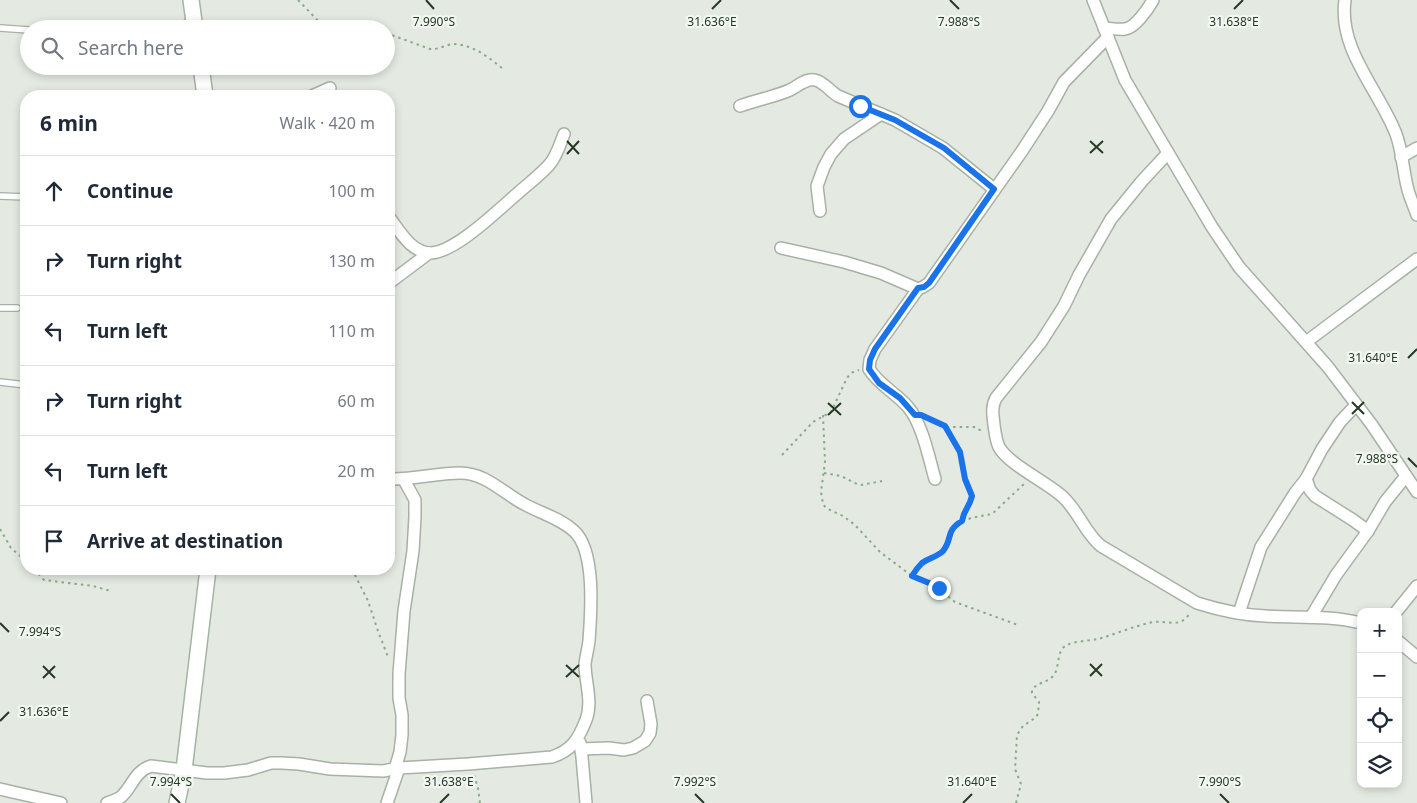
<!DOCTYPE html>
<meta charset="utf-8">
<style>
:root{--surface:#fff;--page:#f2f2f3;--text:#1f2937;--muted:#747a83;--line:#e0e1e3}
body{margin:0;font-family:"Noto Sans",sans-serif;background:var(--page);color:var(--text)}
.controls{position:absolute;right:15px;bottom:15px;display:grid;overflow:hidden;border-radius:10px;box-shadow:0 2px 8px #0003}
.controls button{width:45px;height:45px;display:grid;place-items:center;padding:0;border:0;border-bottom:1px solid var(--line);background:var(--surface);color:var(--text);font:25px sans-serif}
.stop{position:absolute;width:15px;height:15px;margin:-11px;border:4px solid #1a73e8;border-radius:50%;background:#fff}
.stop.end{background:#1a73e8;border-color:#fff;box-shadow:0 1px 5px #0008}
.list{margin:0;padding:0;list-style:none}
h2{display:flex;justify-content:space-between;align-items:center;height:65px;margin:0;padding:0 20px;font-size:21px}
h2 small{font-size:16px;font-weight:400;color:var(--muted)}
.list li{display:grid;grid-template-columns:32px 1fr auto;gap:15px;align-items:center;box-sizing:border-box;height:70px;padding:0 20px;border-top:1px solid var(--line)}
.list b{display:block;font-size:19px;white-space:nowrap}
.list em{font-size:16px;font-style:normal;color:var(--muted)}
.icon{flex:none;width:28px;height:28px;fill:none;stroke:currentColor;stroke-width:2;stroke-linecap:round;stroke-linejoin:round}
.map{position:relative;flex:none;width:1417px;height:803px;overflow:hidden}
.search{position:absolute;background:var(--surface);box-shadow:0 2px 8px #0003;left:20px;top:20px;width:375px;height:55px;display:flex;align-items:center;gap:12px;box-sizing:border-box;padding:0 18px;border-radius:28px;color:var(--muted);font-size:19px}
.panel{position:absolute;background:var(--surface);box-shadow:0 2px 8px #0003;left:20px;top:90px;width:375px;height:485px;border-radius:20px}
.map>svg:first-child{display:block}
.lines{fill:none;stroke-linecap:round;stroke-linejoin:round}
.service-casing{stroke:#a7b1a5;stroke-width:8}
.minor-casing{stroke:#a7b1a5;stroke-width:14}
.secondary-casing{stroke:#a4b4a2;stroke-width:18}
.path{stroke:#89aa86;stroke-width:2;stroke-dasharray:2.5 4;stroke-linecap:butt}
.service{stroke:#fff;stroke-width:5.5}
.minor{stroke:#fff;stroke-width:11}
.secondary{stroke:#fff;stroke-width:15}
.route{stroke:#1a73e8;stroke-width:6}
.ticks{fill:none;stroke:#253924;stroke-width:2}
.ticks-label{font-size:12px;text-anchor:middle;fill:#253924;stroke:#f3f7f2;stroke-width:4.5;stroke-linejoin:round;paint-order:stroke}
</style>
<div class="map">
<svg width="1417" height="803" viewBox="0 0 1417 803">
<rect width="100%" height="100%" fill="#e4eae2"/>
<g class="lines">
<defs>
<g id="service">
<path d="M0,28L29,30"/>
<path d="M173,29L192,20"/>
<path d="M0,196L26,197"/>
<path d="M0,308H17"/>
<path d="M0,382L26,385"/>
</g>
<g id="minor">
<path d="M1093,0L1125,80L1212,227L1239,267L1328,367L1372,425L1417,492"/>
<path d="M1345,0C1338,50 1379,90 1396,134C1402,150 1403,169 1407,186C1409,196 1414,206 1417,215"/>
<path d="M1104,28C1110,28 1118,30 1125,29C1135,28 1148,9 1153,0"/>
<path d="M312,96L330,88"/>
<path d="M740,106C756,100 774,97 790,90C798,86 806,78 815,80C824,82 831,92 838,96L895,120L943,148L994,189"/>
<path d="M1168,153L1142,181L1111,219L1079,275L1064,306L1041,342L996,398C991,407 993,415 994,425C995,432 996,441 999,447C1009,465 1047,482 1063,497C1079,512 1085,533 1101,546L1197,603C1219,610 1241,615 1265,616C1298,618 1328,615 1361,623"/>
<path d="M1401,157L1417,148"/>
<path d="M820,211L817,186L824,167L831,154L844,139L881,114"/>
<path d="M389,217C399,230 411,253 431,253C456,252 499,209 518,193C528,184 540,175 549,165C557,156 560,144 564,134"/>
<path d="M781,248L844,262L881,273L918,289L923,287L929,283L1022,151L1048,111L1064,82L1108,37"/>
<path d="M389,283L429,253"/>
<path d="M918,289L875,349L870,360L869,369C879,385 896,393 908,407C922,423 929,458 935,479"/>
<path d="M1306,342L1417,259"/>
<path d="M1306,479L1310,490L1315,496L1353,520L1368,531"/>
<path d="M1396,612L1417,586"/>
<path d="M1239,613L1261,547L1295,493L1306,479L1322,449L1340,422L1356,405"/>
<path d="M1311,617L1336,575L1368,531L1385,502L1406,476"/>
<path d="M1398,641L1417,657"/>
<path d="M580,743L582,757L586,803"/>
<path d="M581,749L609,748L624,750L633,748L645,741L650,733L651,724L647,701"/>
<path d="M395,769L400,752L402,735V715L399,698V674L404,611L413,551L415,517V500L404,480"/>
<path d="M0,789L61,803"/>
<path d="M107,803C112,801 118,800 122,796C133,785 135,771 151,766L207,773H224L248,770L271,763H282L299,764L330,769L383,771L399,768L468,764L552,757C572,750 578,740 586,720C593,702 585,682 585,664C586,656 588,649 589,641C591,613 596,551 574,531C560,518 540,513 524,504C503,493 486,473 460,473C436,473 413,480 389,479"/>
<path d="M387,803L399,768"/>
</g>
<g id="secondary">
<path d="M191,0L195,29"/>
<path d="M201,66L205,96"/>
<path d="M177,803L184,770L208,569"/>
</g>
</defs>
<use href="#service" class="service-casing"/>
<use href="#minor" class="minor-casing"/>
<use href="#secondary" class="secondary-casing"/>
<g class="path">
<path d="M298,0L326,29"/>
<path d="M386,33L430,49C438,50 445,45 453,44C472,44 488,57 502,68"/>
<path d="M823,415L825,462L821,492L823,504L826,508L843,516L855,525L880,552L912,576L934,585L955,602L1018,625"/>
<path d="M929,419L945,427H974L984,432"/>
<path d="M945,427L960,452L965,479L972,496L971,502L964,514L962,521"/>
<path d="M782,455L813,422L831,412L847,378L851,373L859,370"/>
<path d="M824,473L841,476L857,484L861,485L882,481"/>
<path d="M0,529L11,548L26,561"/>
<path d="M34,569L44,580L93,586L111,591"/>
<path d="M352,569L368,601L378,631L388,657"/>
<path d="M912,576L920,565L942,552L945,548L951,530L956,524L971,518L992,514L1024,484"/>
<path d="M474,775L478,788L480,803"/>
<path d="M1016,803L1021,784L1015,769L1017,735L1023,726L1035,718L1038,714L1039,702L1032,693V690C1037,682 1048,683 1054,675C1060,667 1056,650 1067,645C1075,641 1089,641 1098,639C1116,634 1134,626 1153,622C1162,621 1172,624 1180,622C1185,620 1188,616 1191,612"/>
</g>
<use href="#service" class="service"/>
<use href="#minor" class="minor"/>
<use href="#secondary" class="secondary"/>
</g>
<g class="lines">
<path class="route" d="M860,106L895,120L944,148L994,189L929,283L924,287L918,288L875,349L870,360L869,369L879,383L900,398L915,415H921L945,426L960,452L965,479L972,496L970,502L964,514L962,521C945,531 953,539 943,551C937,557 929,558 922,563C918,567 915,571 912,576L934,585L939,588"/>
</g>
<path class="ticks" d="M426,0L434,9M950,0L959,9M712,9L721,0M1234,9L1243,0M567,141L579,154M1090,141L1103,153M1090,153L1103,141M567,154L579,141M1408,358L1417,349M1352,402L1364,414M828,403L841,415M1352,414L1364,402M828,415L841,403M1408,458L1417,467M0,623L9,632M1090,664L1102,676M566,665L579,677M43,666L55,678M1090,676L1102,664M566,677L579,665M43,678L55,666M0,721L9,712M171,794L180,803M695,794L704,803M1220,794L1229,803M440,803L449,794M963,803L972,794"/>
<g class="ticks-label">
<text x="434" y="26">7.990°S</text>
<text x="712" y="26">31.636°E</text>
<text x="959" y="26">7.988°S</text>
<text x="1234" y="26">31.638°E</text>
<text x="1373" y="362">31.640°E</text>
<text x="1377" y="463">7.988°S</text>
<text x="40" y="636">7.994°S</text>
<text x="44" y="716">31.636°E</text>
<text x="171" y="786">7.994°S</text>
<text x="449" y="786">31.638°E</text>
<text x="695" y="786">7.992°S</text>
<text x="972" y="786">31.640°E</text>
<text x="1220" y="786">7.990°S</text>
</g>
</svg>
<div class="controls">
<button>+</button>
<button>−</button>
<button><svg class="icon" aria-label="locate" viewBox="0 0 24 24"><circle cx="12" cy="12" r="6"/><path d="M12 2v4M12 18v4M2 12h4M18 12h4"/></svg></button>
<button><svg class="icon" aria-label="layers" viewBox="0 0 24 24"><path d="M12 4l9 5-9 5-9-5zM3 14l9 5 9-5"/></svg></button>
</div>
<div class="stop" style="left:860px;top:106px"></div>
<div class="stop end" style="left:939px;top:588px"></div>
<div class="search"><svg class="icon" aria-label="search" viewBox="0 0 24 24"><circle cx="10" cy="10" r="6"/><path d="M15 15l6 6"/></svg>Search here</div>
<section class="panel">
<h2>6 min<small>Walk · 420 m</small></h2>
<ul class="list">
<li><svg class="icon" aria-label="ahead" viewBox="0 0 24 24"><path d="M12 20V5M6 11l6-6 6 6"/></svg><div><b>Continue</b></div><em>100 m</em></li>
<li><svg class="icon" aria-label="right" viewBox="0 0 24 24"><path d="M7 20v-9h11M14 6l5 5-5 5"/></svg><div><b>Turn right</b></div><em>130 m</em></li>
<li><svg class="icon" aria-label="left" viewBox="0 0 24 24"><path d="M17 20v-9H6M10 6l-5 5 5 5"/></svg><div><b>Turn left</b></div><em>110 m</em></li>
<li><svg class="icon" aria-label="right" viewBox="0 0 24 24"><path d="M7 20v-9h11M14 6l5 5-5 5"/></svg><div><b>Turn right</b></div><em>60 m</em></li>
<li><svg class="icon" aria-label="left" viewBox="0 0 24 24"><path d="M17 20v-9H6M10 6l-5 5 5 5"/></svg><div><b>Turn left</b></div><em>20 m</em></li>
<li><svg class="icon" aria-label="arrive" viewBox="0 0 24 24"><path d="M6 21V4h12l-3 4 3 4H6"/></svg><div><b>Arrive at destination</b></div></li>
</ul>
</section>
</div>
